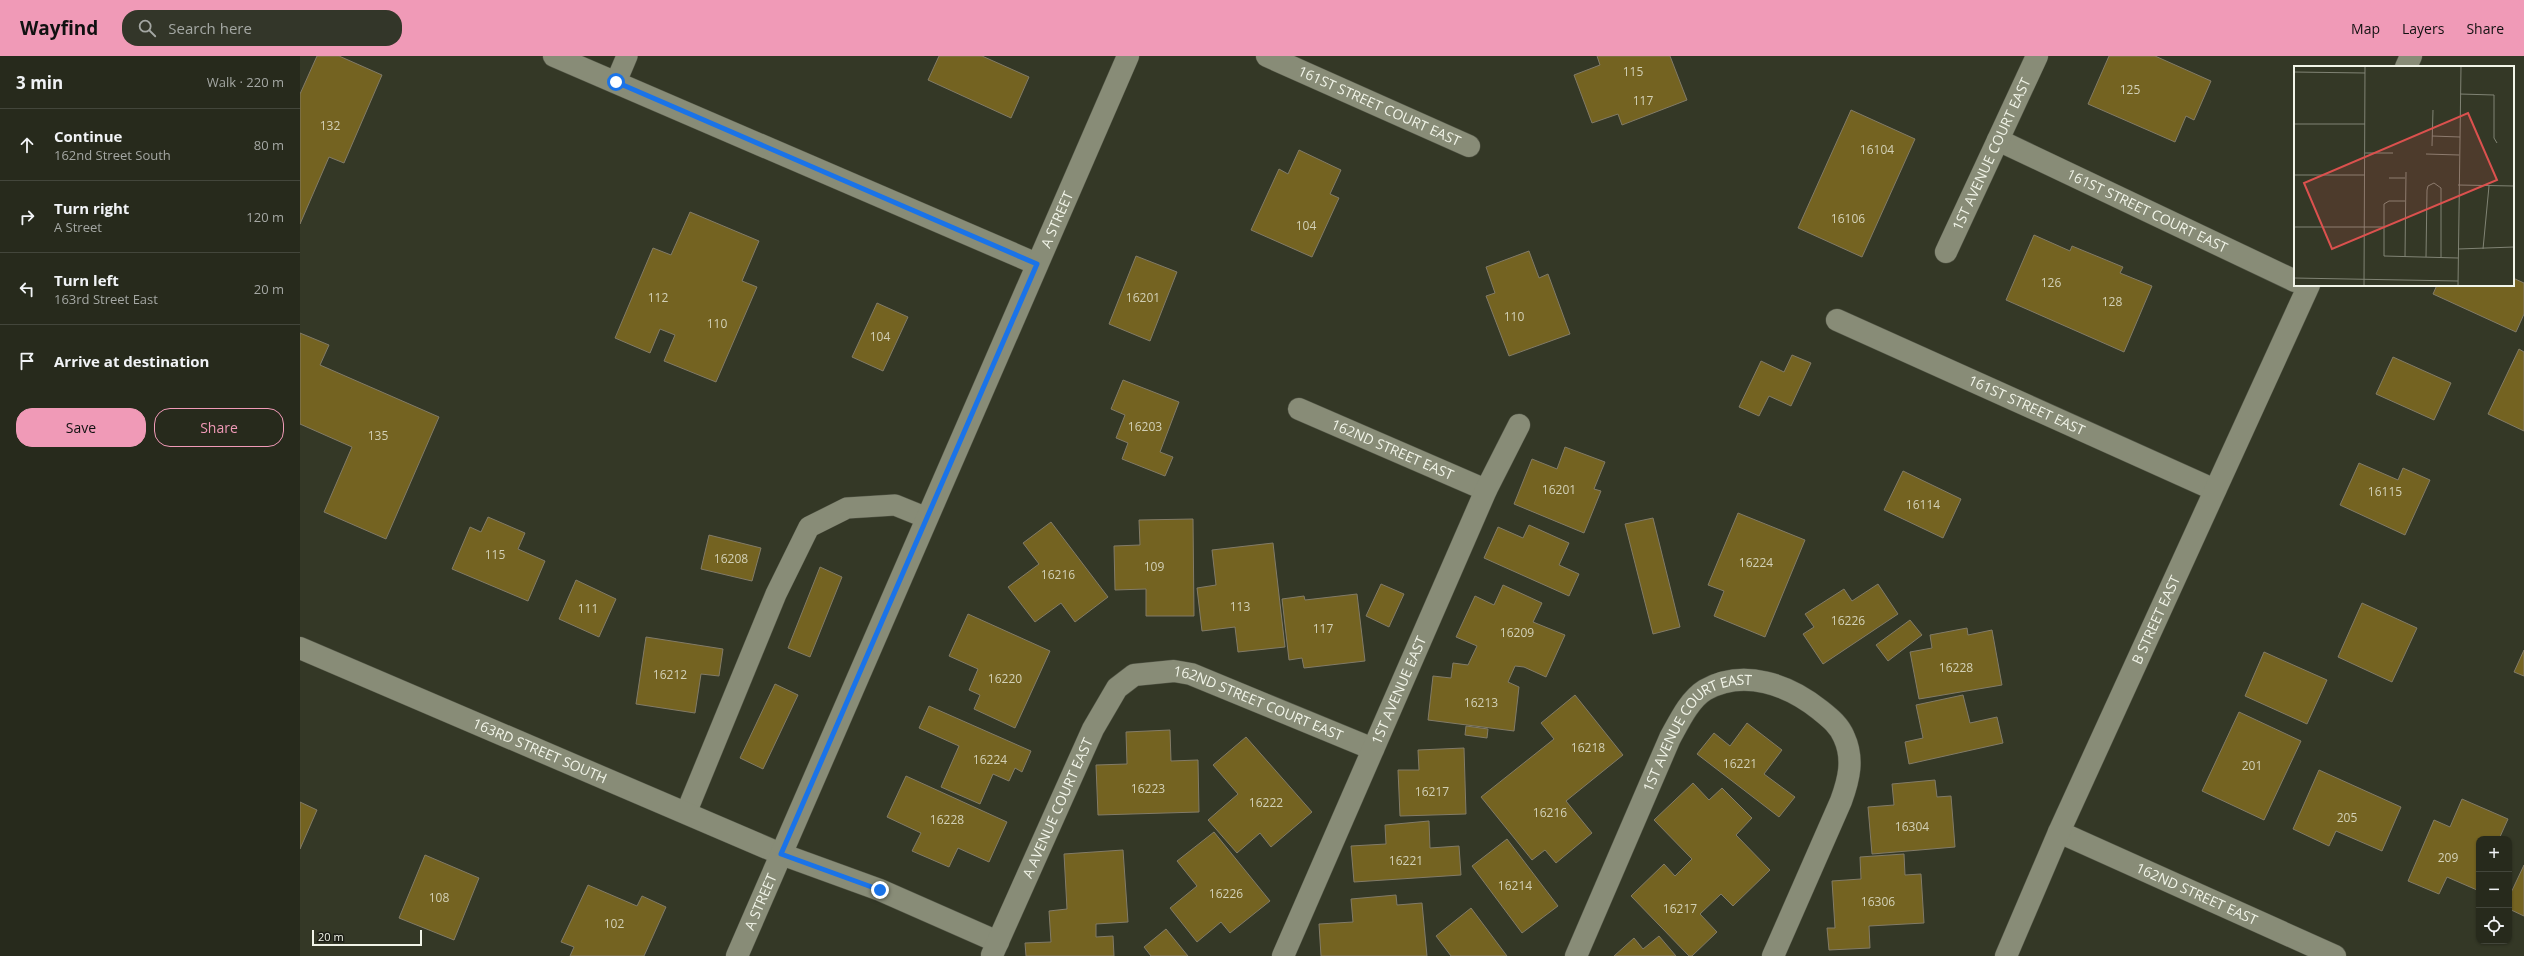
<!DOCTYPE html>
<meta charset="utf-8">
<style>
:root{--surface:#272a1c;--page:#333629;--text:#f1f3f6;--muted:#a4a7a3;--line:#43463b;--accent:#f09ab7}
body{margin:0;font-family:"Open Sans",sans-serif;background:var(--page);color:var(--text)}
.controls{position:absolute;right:12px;bottom:12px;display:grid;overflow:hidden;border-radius:8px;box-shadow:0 1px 3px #0004}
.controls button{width:36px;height:36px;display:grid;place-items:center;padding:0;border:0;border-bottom:1px solid var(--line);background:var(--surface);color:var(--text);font:20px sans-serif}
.scale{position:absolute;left:12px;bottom:10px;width:110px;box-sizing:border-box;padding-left:4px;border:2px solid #f1f4e8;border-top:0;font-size:11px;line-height:14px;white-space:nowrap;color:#f1f4e8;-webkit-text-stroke:3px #1d1f16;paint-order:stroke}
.stop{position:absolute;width:12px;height:12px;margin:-9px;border:3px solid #1a73e8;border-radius:50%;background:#fff}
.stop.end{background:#1a73e8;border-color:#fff;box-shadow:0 1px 4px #0008}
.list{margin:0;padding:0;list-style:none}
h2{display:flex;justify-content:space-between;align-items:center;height:52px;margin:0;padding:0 16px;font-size:17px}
h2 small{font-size:13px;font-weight:400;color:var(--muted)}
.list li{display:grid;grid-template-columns:26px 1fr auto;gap:12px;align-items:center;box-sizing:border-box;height:72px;padding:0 16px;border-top:1px solid var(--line)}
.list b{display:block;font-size:15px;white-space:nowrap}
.list p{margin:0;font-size:13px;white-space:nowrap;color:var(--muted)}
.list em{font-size:13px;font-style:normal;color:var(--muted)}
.actions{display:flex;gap:8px;padding:12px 16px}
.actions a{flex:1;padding:9px 0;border:1px solid var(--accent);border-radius:16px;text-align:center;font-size:14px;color:var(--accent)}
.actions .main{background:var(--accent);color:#111}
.icon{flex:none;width:22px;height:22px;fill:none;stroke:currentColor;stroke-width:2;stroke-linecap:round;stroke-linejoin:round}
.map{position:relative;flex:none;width:2224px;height:900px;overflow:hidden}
header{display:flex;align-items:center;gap:24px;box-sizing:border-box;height:56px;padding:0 20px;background:var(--accent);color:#111}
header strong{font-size:19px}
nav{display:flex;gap:22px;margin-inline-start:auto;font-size:14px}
.search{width:280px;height:36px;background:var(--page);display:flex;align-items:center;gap:10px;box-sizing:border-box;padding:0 14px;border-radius:16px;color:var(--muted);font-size:15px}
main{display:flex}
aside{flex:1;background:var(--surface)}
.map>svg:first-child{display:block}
.building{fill:#746321;stroke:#827b67}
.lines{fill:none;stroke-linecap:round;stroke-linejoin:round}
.lane-casing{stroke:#535647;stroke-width:22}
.street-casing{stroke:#535647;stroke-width:23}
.secondary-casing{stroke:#535647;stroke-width:23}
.lane{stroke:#888c77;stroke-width:21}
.street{stroke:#888c77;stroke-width:22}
.secondary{stroke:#888c77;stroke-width:22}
.route{stroke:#1a73e8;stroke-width:5}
.labels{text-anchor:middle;stroke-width:3;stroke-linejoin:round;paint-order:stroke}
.number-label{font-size:12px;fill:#d2d0b6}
.street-label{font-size:14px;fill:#f1f4e8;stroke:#1d1f16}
.inset-road{fill:none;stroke:#808374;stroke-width:1}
.view{fill:#db514e;fill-opacity:0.15;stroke:#db514e;stroke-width:2}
.inset-edge{fill:none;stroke:#f1f4e8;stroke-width:2}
</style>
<header>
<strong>Wayfind</strong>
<div class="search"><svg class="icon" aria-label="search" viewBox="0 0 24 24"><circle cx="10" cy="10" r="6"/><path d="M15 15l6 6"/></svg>Search here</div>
<nav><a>Map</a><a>Layers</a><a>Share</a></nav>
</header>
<main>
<aside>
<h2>3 min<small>Walk · 220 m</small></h2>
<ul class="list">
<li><svg class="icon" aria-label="ahead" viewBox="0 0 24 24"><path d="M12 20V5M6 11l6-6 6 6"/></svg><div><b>Continue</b><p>162nd Street South</p></div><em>80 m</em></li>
<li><svg class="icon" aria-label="right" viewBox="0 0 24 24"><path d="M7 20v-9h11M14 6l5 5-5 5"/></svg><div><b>Turn right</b><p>A Street</p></div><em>120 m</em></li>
<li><svg class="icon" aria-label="left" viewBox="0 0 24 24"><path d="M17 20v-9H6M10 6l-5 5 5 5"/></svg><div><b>Turn left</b><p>163rd Street East</p></div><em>20 m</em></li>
<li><svg class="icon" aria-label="arrive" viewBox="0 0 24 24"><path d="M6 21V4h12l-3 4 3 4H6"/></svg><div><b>Arrive at destination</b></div></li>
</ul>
<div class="actions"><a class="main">Save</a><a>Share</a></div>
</aside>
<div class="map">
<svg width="2224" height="900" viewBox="0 0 2224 900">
<rect width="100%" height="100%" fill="#343826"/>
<g class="building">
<path d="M17,0H39L82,19L44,107L29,101L0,168V38Z"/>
<path d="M639,0H682L729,21L711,62L628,24Z"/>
<path d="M1297,0H1370L1387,44L1322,69L1318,58L1292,67L1274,19L1300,9Z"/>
<path d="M1809,0H1855L1911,25L1894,64L1886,60L1875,86L1788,48Z"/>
<path d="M1551,54L1615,83L1562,201L1498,172Z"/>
<path d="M999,94L1041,114L1030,138L1039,142L1012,201L951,174L979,113L988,118Z"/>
<path d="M390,156L459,185L442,225L457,231L416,326L364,305L375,279L360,273L350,297L315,282L353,192L371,199Z"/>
<path d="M1734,179L1770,195L1772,190L1823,211L1820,217L1852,230L1824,296L1706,244Z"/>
<path d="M1229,195L1239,222L1248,218L1270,278L1209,300L1186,240L1195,237L1186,211Z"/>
<path d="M836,200L877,216L850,285L809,268Z"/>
<path d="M2213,222L2224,227V258L2216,276L2133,238L2137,229H2213Z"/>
<path d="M577,247L608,261L583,315L552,301Z"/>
<path d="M0,277L29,289L20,309L139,361L86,483L24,456L52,391L0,368Z"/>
<path d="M2219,293L2224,296V375L2188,358Z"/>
<path d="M1492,299L1511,307L1491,350L1469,340L1459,360L1439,351L1461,305L1484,316Z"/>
<path d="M2093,301L2151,327L2134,364L2076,338Z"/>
<path d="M823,324L879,346L860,396L873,401L865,420L822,403L828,387L816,382L825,359L811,353Z"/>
<path d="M1265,391L1305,406L1294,433L1301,435L1284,477L1214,448L1232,403L1257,413Z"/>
<path d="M2059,407L2098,424L2103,412L2130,424L2105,479L2040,449Z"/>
<path d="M1603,415L1661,443L1643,482L1584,454Z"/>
<path d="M1438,457L1505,484L1465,581L1414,560L1424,535L1408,529Z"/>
<path d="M188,461L225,477L218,493L245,505L228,545L152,513L170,471L181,476Z"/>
<path d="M1353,462L1380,571L1353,578L1325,468Z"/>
<path d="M893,463L894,560H846V533L815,534L814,490L840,489L839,464Z"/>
<path d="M751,466L808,541L775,566L761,547L735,566L708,531L739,508L723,487Z"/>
<path d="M1229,469L1269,487L1259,509L1279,518L1269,540L1184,502L1198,471L1223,482Z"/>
<path d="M409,479L461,492L452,525L401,513Z"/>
<path d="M973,487L985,591L938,596L935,571L902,575L897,532L916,529L912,494Z"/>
<path d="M520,511L542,521L510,601L488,592Z"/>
<path d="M276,524L316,543L299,581L259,563Z"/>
<path d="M1081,528L1104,538L1089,571L1066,560Z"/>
<path d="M1578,528L1598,558L1523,608L1503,578L1514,571L1505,558L1544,533L1552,545Z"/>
<path d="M1203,529L1242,547L1233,566L1265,579L1246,621L1224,611L1215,610L1208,626L1219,631L1214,675L1128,664L1133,620L1151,622L1153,607L1168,609L1177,590L1156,581L1175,540L1194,549Z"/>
<path d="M1057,538L1065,605L1004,612L1002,602L989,604L982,543L1004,540L1005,544Z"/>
<path d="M2062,547L2117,572L2092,626L2038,601Z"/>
<path d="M668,558L750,595L715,672L674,653L680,639L669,634L678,613L649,600Z"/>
<path d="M1610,564L1622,579L1588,605L1576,589Z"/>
<path d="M1667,572L1668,579L1692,574L1702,629L1619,643L1610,596L1632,592L1630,579Z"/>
<path d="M346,581L423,593L419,620L401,618L395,657L336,648Z"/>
<path d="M2224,594V620L2214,616Z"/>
<path d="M1964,596L2027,624L2007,668L1945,640Z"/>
<path d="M475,628L498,639L463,713L440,702Z"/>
<path d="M1275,639L1323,699L1266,745L1292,777L1256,807L1245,794L1232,804L1181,741L1254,683L1241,667Z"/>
<path d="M1663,639L1670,667L1697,661L1703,687L1609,708L1605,686L1623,682L1616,649Z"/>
<path d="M629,650L731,695L722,716L715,712L709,725L693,718L680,748L641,731L659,690L619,672Z"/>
<path d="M1939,656L2001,685L1964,764L1902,735Z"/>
<path d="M1447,667L1482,694L1464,718L1495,741L1479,761L1397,698L1414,677L1430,690Z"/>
<path d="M1166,670L1188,673L1187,682L1165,679Z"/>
<path d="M870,674L871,705L898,704L899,756L798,759L796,709L827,708L826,676Z"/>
<path d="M946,681L1012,756L971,791L960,777L937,797L908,764L938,738L913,709Z"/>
<path d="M1164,692L1166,758L1100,760L1098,714H1119L1118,694Z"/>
<path d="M2019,714L2101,751L2082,795L2036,775L2029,790L1993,773Z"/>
<path d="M606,720L707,766L689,806L658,792L649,811L612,795L621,777L587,761Z"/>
<path d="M1635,724L1637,741L1651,740L1655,791L1572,798L1568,751L1594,749L1592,728Z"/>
<path d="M1393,727L1409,744L1422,732L1452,762L1436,779L1470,814L1433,850L1421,838L1400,858L1417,876L1392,900H1389L1331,840L1364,808L1375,820L1392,803L1354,764Z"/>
<path d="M2162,743L2208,763L2199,783H2179V829L2177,834L2147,821L2139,838L2108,825L2134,764L2150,771Z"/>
<path d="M0,746L17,754L0,793Z"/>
<path d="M1129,765L1130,792L1159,790L1161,819L1054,826L1051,790L1086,788L1085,769Z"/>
<path d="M914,776L970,845L930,877L921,866L897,886L870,852L897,830L877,805Z"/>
<path d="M1207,783L1258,850L1222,877L1172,810Z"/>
<path d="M823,794L828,866L796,868V881L813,880L814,900H726L725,887L751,886L749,855L767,853L764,798Z"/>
<path d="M1604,798L1605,819L1621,818L1624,867L1569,870L1570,892L1529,894L1527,872H1535L1532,825L1561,823L1560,801Z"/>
<path d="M125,799L179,822L154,884L99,862Z"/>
<path d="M2224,809V860L2209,853V841Z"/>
<path d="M288,829L337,850L342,840L366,851L344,900H270L274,891L261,886Z"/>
<path d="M1096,839L1097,849L1122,847L1127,900H1021L1019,868L1053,866L1051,843Z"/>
<path d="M1171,852L1207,900H1151L1136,880Z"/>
<path d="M866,873L888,900H851L844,891Z"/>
<path d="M1359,880L1376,900H1314L1334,882L1343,893Z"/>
</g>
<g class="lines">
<defs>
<g id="lane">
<path d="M316,26L327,0"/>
<path d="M386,757L476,538L509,471L547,452L595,449L627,462"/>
</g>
<g id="street">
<path d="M254,0L737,208"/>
<path id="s1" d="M967,0L1169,90"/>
<path id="s2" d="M1698,84L1995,225"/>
<path id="s3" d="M1646,196L1737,0"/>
<path id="s4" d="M1537,264L1915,434"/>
<path id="s5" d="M999,353L1186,434"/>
<path id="s6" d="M0,592L481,798L580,834L698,886"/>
<path id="s7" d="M1759,776L2035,900"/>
<path id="s8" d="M692,899L793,673L817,632L834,619L874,615L891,618L1073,693"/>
<path id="s9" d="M437,900L828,0"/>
<path id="s10" d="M983,900L1186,434L1219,369"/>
<path id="s11" d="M1276,900L1370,682C1379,666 1389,644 1405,634C1444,612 1489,629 1520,654C1530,662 1539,669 1544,681C1554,703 1549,723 1541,745L1473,900"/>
</g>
<g id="secondary">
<path d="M2106,11L2111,0"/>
<path id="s12" d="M1706,900L1759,776L2009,229"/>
</g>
</defs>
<use href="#lane" class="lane-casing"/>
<use href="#street" class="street-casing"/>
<use href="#secondary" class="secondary-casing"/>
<use href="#lane" class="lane"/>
<use href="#street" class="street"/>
<use href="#secondary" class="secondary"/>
</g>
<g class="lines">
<path class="route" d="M316,26L737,208L481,798L580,834"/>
</g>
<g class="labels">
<g class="number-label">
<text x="1333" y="20">115</text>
<text x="1830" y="38">125</text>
<text x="1343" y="49">117</text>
<text x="30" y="74">132</text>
<text x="1577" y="98">16104</text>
<text x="1548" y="167">16106</text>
<text x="1006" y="174">104</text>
<text x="1751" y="231">126</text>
<text x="358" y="246">112</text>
<text x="843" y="246">16201</text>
<text x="1812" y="250">128</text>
<text x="1214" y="265">110</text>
<text x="417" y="272">110</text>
<text x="580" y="285">104</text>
<text x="845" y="375">16203</text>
<text x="78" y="384">135</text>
<text x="1259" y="438">16201</text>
<text x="2085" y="440">16115</text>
<text x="1623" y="453">16114</text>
<text x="195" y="503">115</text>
<text x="431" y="507">16208</text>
<text x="1456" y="511">16224</text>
<text x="854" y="515">109</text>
<text x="758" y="523">16216</text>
<text x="940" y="555">113</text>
<text x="288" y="557">111</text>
<text x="1548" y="569">16226</text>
<text x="1023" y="577">117</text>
<text x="1217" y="581">16209</text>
<text x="1656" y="616">16228</text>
<text x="370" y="623">16212</text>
<text x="705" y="627">16220</text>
<text x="1181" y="651">16213</text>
<text x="1288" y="696">16218</text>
<text x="690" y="708">16224</text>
<text x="1440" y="712">16221</text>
<text x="1952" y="714">201</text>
<text x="848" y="737">16223</text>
<text x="1132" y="740">16217</text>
<text x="966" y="751">16222</text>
<text x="1250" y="761">16216</text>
<text x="2047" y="766">205</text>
<text x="647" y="768">16228</text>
<text x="1612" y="775">16304</text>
<text x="2148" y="806">209</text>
<text x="1106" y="809">16221</text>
<text x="1215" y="834">16214</text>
<text x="926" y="842">16226</text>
<text x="139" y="846">108</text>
<text x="1578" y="850">16306</text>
<text x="1380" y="857">16217</text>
<text x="314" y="872">102</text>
</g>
<g class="street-label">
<text dy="5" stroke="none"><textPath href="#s1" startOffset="123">161ST STREET COURT EAST</textPath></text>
<text dy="5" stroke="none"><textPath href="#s3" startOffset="108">1ST AVENUE COURT EAST</textPath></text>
<text dy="5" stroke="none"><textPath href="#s2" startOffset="165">161ST STREET COURT EAST</textPath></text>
<text dy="5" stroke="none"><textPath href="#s9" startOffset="803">A STREET</textPath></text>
<text dy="5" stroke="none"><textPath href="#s4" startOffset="208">161ST STREET EAST</textPath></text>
<text dy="5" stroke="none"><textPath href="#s5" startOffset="102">162ND STREET EAST</textPath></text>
<text dy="5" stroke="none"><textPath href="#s12" startOffset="368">B STREET EAST</textPath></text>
<text dy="5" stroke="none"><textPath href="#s10" startOffset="290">1ST AVENUE EAST</textPath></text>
<text dy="5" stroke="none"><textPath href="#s8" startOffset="447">162ND STREET COURT EAST</textPath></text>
<text dy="5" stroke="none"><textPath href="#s11" startOffset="263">1ST AVENUE COURT EAST</textPath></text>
<text dy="5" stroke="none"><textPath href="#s6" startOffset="261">163RD STREET SOUTH</textPath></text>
<text dy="5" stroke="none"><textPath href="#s8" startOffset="161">A AVENUE COURT EAST</textPath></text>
<text dy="5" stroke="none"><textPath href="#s7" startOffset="151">162ND STREET EAST</textPath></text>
<text dy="5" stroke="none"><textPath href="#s9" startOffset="59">A STREET</textPath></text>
</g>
</g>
<g transform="translate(1994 10)">
<rect width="220" height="220" fill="#343826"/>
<path class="inset-road" d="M0,6L71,7M166,28L200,29V72L203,77M0,58H71M138,70L166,71M138,80L139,44M71,87H99M132,88L165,89M0,109H71M95,112H111M164,119L220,120M111,135H95L90,138V190L164,192M0,161H89M164,183L220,181M189,183L195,120M111,191L112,106M132,191L133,124L134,120L140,117L147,122V191M0,212L164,215M70,220L71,0M164,220L167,0"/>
<path class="view" d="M174,47L203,114L38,183L10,117Z"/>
<rect width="220" height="220" class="inset-edge"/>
</g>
</svg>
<div class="controls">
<button>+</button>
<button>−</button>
<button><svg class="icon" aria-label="locate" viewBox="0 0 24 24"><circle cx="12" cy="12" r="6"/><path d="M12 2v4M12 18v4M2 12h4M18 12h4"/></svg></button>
</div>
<div class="scale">20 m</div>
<div class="stop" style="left:316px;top:26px"></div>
<div class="stop end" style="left:580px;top:834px"></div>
</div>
</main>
